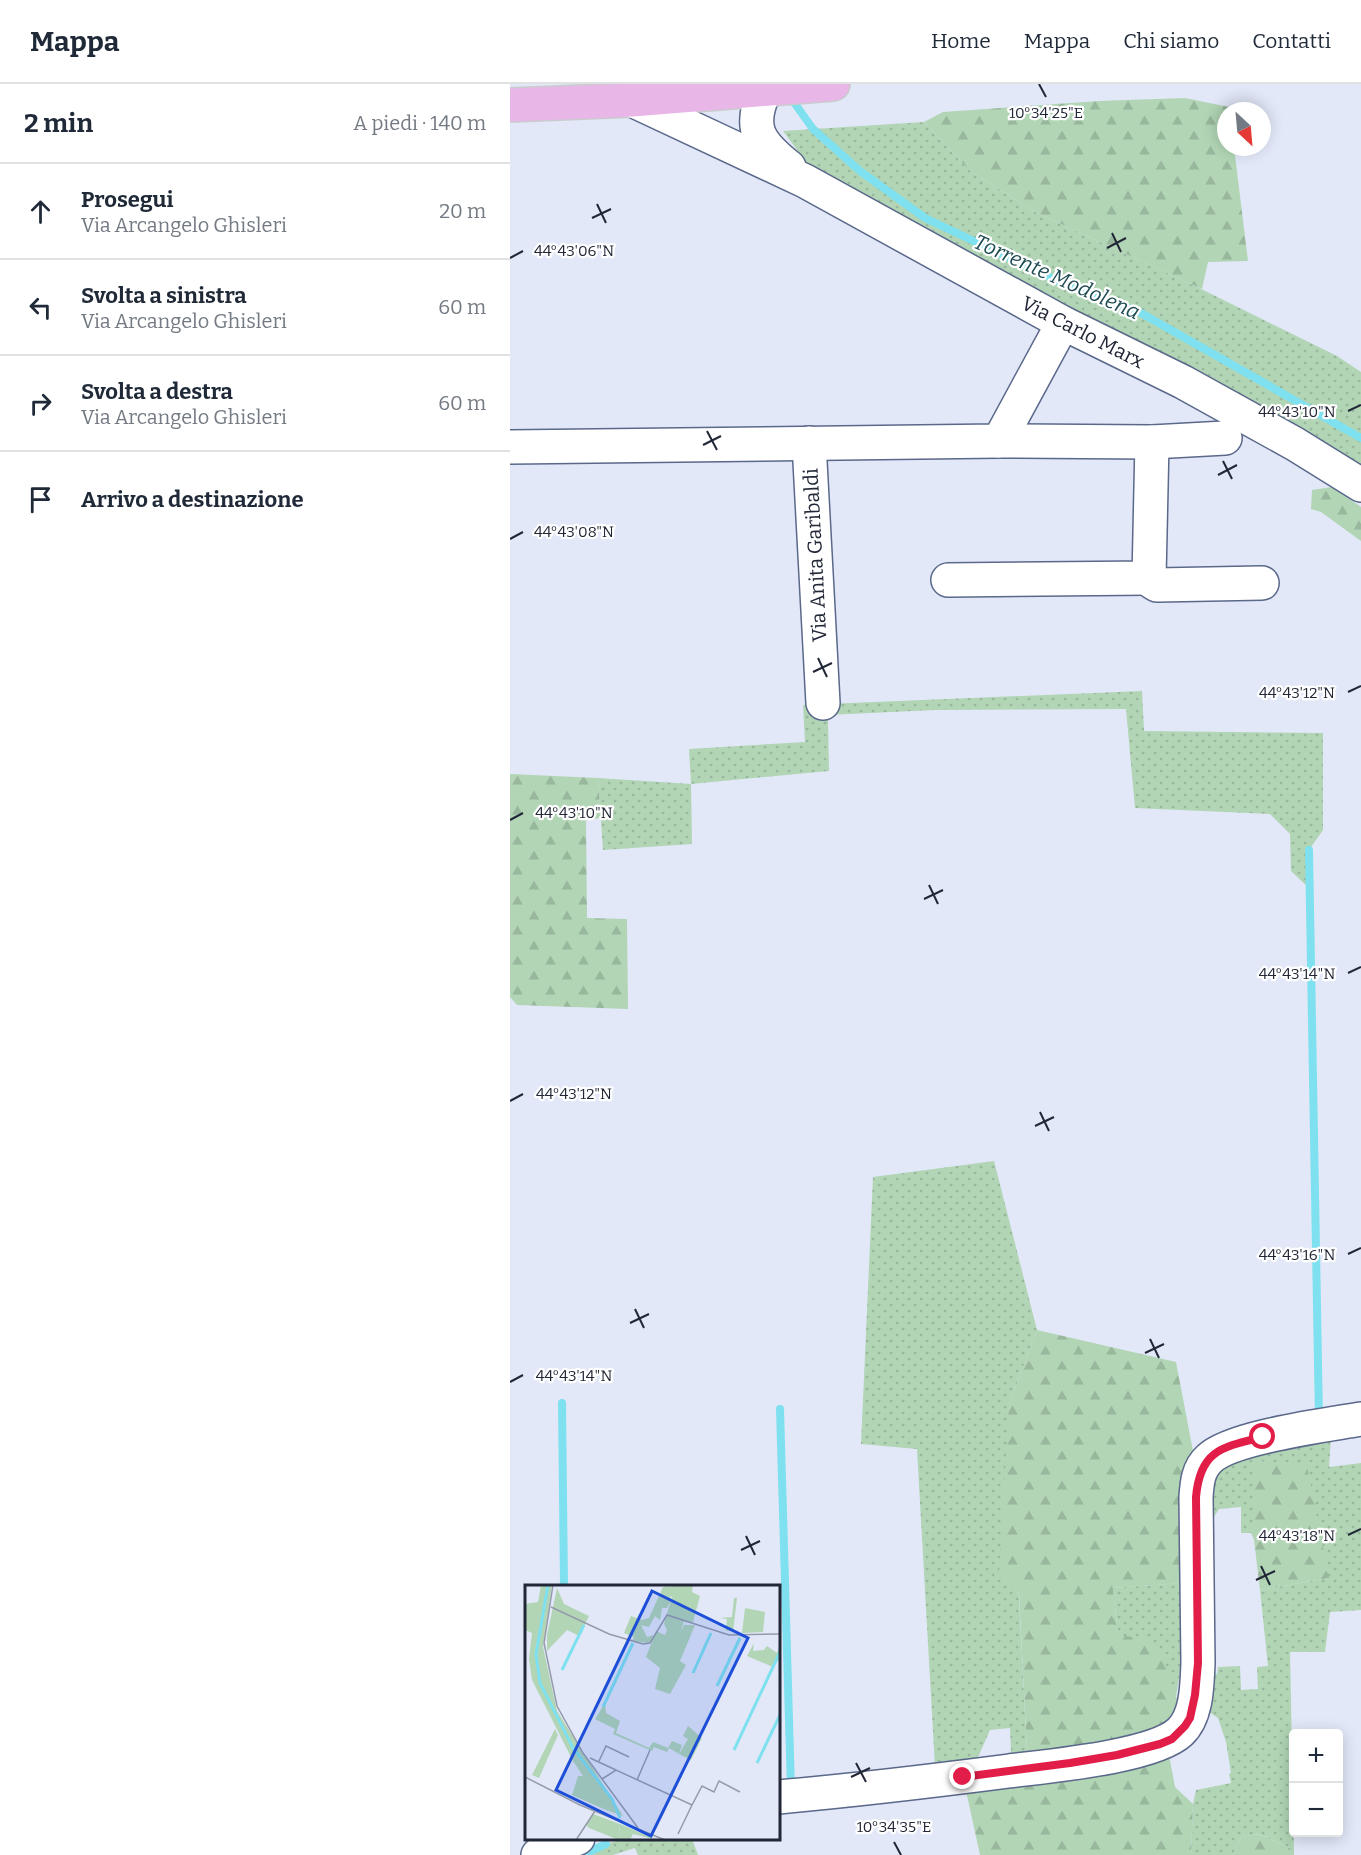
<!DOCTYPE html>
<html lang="it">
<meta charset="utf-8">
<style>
:root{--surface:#fff;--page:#f6f6f7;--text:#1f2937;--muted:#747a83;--line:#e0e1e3}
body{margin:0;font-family:Bitter,serif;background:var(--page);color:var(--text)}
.controls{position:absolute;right:18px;bottom:18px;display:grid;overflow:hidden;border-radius:6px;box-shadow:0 3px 15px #0003}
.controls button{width:54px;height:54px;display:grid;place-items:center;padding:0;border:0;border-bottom:2px solid var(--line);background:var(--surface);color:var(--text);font:30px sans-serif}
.compass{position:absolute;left:707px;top:18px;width:54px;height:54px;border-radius:50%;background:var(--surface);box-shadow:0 3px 15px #0003;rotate:154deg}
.stop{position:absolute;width:18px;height:18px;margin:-14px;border:4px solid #e11d48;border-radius:50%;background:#fff}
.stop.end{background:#e11d48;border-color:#fff;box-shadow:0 2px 6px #0008}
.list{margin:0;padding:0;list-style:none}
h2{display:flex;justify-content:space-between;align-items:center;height:78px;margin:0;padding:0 24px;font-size:26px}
h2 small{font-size:20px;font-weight:400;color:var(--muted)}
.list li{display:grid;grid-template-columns:39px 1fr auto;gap:18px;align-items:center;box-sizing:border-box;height:96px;padding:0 24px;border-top:2px solid var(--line)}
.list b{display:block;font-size:22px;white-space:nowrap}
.list p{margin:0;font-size:20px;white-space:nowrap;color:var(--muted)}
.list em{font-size:20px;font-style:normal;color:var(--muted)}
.icon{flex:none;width:33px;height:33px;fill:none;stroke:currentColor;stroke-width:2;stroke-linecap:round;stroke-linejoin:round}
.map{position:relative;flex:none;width:851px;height:1771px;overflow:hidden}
header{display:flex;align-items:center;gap:36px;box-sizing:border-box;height:84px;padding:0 30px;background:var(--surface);border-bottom:2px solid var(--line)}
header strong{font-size:28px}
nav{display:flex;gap:33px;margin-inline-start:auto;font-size:21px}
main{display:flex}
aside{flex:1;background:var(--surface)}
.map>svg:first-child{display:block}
.grass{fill:url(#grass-dots)}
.forest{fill:url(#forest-firs)}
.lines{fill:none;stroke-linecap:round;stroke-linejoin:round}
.stream{stroke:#7fe1ef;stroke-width:8}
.minor-casing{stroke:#5a688a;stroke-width:36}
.tertiary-casing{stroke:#5a688a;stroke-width:36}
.primary-casing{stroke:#cacbcf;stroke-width:36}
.minor{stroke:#fff;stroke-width:33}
.tertiary{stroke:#fff;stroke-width:33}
.primary{stroke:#e9b6e8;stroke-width:33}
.route{stroke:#e11d48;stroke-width:8}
.ticks{fill:none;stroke:#212736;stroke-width:2}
.labels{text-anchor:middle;stroke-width:4.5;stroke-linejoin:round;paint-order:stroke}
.street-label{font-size:20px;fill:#212736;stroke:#fff}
.water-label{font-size:21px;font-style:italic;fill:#1f4c52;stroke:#fff}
.inset-river{fill:none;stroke:#7fe1ef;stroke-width:3}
.inset-road{fill:none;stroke:#959baa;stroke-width:1.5}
.view{fill:#1d4ed8;fill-opacity:0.15;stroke:#1d4ed8;stroke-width:3}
.inset-edge{fill:none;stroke:#212736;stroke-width:3}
.ticks-label{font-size:15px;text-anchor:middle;fill:#212736;stroke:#fff;stroke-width:4.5;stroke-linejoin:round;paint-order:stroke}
</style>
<header>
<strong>Mappa</strong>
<nav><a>Home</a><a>Mappa</a><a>Chi siamo</a><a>Contatti</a></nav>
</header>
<main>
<aside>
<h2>2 min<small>A piedi · 140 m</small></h2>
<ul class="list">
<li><svg class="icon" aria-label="ahead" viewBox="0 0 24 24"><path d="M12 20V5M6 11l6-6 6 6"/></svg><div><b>Prosegui</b><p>Via Arcangelo Ghisleri</p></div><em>20 m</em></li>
<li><svg class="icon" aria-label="left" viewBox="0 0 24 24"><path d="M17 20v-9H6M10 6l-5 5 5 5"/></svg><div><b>Svolta a sinistra</b><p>Via Arcangelo Ghisleri</p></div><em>60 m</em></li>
<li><svg class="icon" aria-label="right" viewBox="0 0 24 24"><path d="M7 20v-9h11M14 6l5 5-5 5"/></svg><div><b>Svolta a destra</b><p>Via Arcangelo Ghisleri</p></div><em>60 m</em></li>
<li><svg class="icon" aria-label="arrive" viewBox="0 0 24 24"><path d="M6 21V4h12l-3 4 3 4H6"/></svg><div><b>Arrivo a destinazione</b></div></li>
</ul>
</aside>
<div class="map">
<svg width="851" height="1771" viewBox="0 0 851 1771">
<defs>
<pattern id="grass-dots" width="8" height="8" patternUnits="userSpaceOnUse" patternTransform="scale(1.5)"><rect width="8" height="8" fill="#b1d5b5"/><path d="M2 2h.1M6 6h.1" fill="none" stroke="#98b79c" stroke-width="1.8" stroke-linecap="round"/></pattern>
<pattern id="forest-firs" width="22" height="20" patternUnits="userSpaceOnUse" patternTransform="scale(1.5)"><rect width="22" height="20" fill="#b1d5b5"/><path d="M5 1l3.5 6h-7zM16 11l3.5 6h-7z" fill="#98b79c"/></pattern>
</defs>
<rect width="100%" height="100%" fill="#e2e8f8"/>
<g class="grass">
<path d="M414,38L458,85L523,127L677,198L827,272L851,288V388L730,315L302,86L273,47Z"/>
<path d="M632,607L634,647L813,649V746L799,766V804L781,787L780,750L760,730L625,724L616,625L424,626L318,631L319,687L181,700L182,760L93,766L88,694L181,700L179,665L295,658L293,621Z"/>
<path d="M484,1077L527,1246L499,1320L517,1668L560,1679L500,1687L501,1668L500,1644L480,1646L465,1680L425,1683L407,1365L351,1360L363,1093Z"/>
<path d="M822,1340L819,1383L851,1379V1526L820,1528L815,1568H780L784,1766L749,1750L731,1753L723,1771H681L683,1720L686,1706L721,1699L719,1690L721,1689L716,1658L708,1634L692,1623L697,1591L707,1590L708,1583L730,1582L731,1606L748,1605L747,1583L758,1582L750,1506L819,1494L744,1440L741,1449H731V1423L709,1425L687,1459L688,1393Z"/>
<path d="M671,1499L672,1574L666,1613L608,1551L603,1504Z"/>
<path d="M117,1754L182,1755L188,1771H128L125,1764L103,1771H72L96,1760Z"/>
</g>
<g class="forest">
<path d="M675,14L719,23L720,27H716V63H724L738,177L698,178L692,205L523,127L458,85L414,38L433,28L589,17Z"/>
<path d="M822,403L851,423V457L811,428L801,425L802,406Z"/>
<path d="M0,690L88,694L91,734L76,736L77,834L117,835L118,925L7,921L0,913Z"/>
<path d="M527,1246L666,1278L688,1393L687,1498L603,1504L608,1551L637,1555L654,1575L666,1613L680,1634L659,1671L665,1703L683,1720L681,1771H470L453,1693L558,1678L517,1668L509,1508L489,1490L499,1320Z"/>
<path d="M742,1376L797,1382L819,1494L750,1506L744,1456L741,1449L744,1440Z"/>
<path d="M749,1750L784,1766V1771H723L731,1753Z"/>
</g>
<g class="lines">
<g class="stream">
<path d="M278,10L303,45L350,87L415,134L548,197L631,229L851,354"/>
<path d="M799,766L809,1336"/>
<path d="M52,1319L54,1502"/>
<path d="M270,1325L281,1705"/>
<path d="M72,1771L96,1760"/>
</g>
<defs>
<g id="minor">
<path d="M489,357L642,358L715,354"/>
<path d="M299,359L313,619"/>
<path d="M0,363L489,357L553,239"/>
<path d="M639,494L642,498L647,501L752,499"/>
<path d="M438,496L639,494L642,358"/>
<path d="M268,1713C346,1706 422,1697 499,1687C538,1682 643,1673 670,1648C687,1632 687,1602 688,1579L686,1413C687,1399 688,1385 699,1375C721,1353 817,1341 851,1335"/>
<path d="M28,1771L68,1754"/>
</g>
<g id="tertiary">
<path d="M255,6C237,44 249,59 279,83"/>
<path d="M122,16L295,97L553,239L673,298L738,334L785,360L851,401"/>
</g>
<path id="primary" d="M0,21L122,16L323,0"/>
</defs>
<use href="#minor" class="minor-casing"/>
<use href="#tertiary" class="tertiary-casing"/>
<use href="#primary" class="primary-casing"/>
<use href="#minor" class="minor"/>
<use href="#tertiary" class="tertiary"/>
<use href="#primary" class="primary"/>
</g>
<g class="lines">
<path class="route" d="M453,1693L560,1679L607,1671L650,1660L662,1655L675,1642L680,1634L685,1611L688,1579L686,1413C690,1366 712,1363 753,1353"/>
</g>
<path class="ticks" d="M529,0L536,13M87,120L96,139M82,134L101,125M602,149L611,168M597,164L616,154M0,174L13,167M838,327L851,321M197,347L207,366M193,361L211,352M713,377L722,395M708,391L727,381M0,455L13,448M308,574L317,593M303,588L322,579M838,608L851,602M0,736L13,729M419,801L428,820M414,815L433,806M838,889L851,883M0,1017L13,1010M530,1028L539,1047M525,1042L544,1033M838,1170L851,1164M125,1225L134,1244M120,1239L139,1230M640,1255L649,1274M635,1269L654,1260M0,1298L13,1291M838,1451L851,1445M236,1452L245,1471M231,1466L250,1457M751,1482L760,1501M746,1496L765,1487M346,1679L356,1698M341,1693L360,1684M384,1758L391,1771"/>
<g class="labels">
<g class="street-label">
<text transform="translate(573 248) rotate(27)" y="7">Via Carlo Marx</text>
<text transform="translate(305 471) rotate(-93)" y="7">Via Anita Garibaldi</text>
</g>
<g class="water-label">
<text transform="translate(547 193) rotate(24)" y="7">Torrente Modolena</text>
</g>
</g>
<g transform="translate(15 1501)">
<rect width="255" height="255" fill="#e2e8f8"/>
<path d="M16,0H27L18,62L32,126L98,231L81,225L48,176L7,95L4,74L7,48L0,45V19L13,17ZM32,3L39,19L64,31L54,51L42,45L22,66V50ZM144,9L146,15L142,23H137L135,35L130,31L124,42L116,40L122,52L129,50L124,58L107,56L109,52L99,48L106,31L117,35L124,33L134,11L138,14ZM209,13H212L208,47L217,48L192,44L201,45L202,34L195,33L207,32ZM162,35L160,40H170L155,76L161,80L145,109L130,104L135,83ZM229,58L228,66L239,65L242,61L252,68L255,60V73L248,82L222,71ZM80,118L81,128L95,136L91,148L124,163L128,157L143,163L147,156L157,160L154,169L144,163L142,167L129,162L127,166L88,149L90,144L70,134ZM95,239L132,255L108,249L105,255H94Z" fill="#b1d5b5"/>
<path d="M168,0L167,7L175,11L168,37L159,36L152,58L135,83L121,72L131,46L140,50L142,45L139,39L147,11L140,15L134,11L138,2ZM220,23L240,27L238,47L217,48ZM163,141L177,153L166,175L154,169L163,154L158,151ZM30,144L33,150L14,193L7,190ZM53,191H60L81,225L47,210ZM68,229L95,239L94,255L64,243L61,240Z" fill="#b1d5b5"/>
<path class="inset-river" d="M23,0L11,69L15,98L48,163L87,214L95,233M37,85L59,40M168,88L186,48M192,101L215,53M78,122L108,58M209,165L255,67M232,178L255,130"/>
<path class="inset-road" d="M28,0L19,58L32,121L58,168L113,243M26,22L84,49L118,59L125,58L142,30L204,50L255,49M65,173L91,185M74,176L81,161L104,172M0,192L55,220L140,255M77,194L91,185L167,220L177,201L189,207L194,196L215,207M112,195L125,165M153,249L167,220M51,255L70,226"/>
<path class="view" d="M127,6L223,53L126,251L31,205Z"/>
<rect width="255" height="255" class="inset-edge"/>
</g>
<g class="ticks-label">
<text x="536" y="34">10°34'25"E</text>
<text x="64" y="172">44°43'06"N</text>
<text x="787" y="333">44°43'10"N</text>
<text x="64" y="453">44°43'08"N</text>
<text x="787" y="614">44°43'12"N</text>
<text x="64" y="734">44°43'10"N</text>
<text x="787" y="895">44°43'14"N</text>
<text x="64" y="1015">44°43'12"N</text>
<text x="787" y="1176">44°43'16"N</text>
<text x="64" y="1297">44°43'14"N</text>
<text x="787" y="1457">44°43'18"N</text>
<text x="384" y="1748">10°34'35"E</text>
</g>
</svg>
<div class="controls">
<button>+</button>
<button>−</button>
</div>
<svg class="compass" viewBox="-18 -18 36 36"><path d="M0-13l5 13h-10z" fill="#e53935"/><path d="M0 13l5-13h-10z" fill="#747a83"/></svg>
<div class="stop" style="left:753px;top:1353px"></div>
<div class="stop end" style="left:453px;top:1693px"></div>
</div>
</main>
